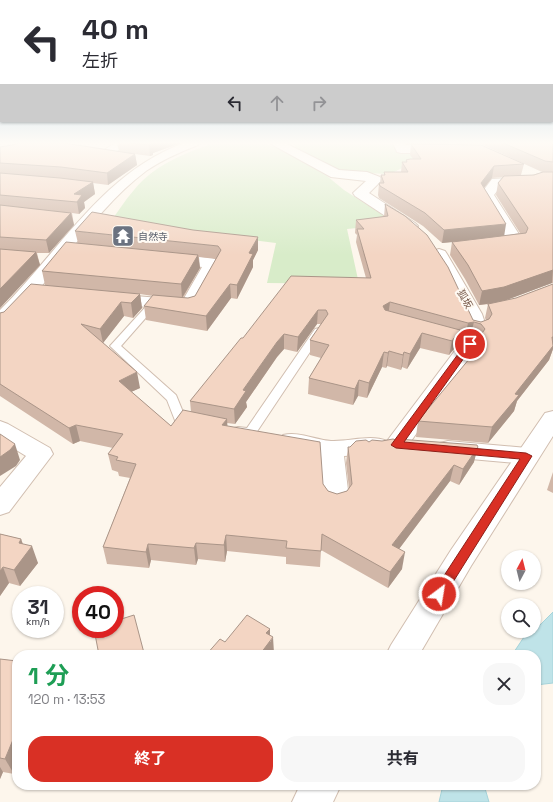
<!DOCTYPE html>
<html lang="ja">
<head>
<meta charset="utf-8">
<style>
  :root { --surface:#fff; --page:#f7f7f7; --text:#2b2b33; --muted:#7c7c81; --accent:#d93025 }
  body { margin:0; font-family:"Space Grotesk","Noto Sans JP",sans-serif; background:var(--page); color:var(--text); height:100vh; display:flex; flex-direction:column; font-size:15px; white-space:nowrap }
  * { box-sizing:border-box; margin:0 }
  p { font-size:13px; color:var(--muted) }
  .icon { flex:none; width:22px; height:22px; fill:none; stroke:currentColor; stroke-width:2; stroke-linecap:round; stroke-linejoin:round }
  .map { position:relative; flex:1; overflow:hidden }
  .panel { position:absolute; left:12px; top:650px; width:529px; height:140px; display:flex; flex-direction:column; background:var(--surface); border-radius:16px; box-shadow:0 1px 3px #0004 }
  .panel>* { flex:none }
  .hud { position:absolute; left:0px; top:0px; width:553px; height:122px; box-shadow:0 1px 3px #0004; background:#fff; color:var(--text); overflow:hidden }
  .needle { width:26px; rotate:7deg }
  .buttons { position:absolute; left:501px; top:550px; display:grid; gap:8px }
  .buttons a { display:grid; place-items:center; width:40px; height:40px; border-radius:50%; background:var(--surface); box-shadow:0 1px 3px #0004; font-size:20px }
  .speed { position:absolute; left:12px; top:586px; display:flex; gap:8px; font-size:20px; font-weight:700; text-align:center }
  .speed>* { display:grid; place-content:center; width:52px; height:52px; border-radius:50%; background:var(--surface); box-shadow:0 1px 3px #0004; line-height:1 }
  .speed small { font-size:10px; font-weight:400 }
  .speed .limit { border:6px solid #d22; background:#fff; color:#111 }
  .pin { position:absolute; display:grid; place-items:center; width:34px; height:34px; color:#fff; margin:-17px; border:2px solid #fff; border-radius:50%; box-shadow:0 1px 4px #0007 }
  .me { position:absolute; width:44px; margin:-22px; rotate:31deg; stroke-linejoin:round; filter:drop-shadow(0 0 3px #0008) }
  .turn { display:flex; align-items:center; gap:14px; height:84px; padding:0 16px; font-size:18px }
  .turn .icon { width:52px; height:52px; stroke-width:2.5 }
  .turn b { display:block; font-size:28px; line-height:34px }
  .lanes { display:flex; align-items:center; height:38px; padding:0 16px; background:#0003; justify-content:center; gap:20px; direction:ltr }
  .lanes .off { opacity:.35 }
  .round { display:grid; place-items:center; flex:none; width:42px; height:42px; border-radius:16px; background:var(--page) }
  .overview { display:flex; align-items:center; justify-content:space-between; height:68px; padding:0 16px }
  h1 { font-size:24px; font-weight:700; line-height:30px; color:#1e9e55 }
  .primary-button { display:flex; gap:8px; margin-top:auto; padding:8px 16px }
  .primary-button a { flex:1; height:46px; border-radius:16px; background:var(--accent); color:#fff; font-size:16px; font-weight:700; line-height:46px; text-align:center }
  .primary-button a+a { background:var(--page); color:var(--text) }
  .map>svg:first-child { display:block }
  .green { fill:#d8ecc9 }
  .water { fill:#bfe3e8; stroke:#a5d3da }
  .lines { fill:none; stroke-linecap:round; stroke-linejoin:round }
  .service-casing { stroke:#d1beb0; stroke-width:2 }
  .minor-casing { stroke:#d1beb0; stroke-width:2 }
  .tertiary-casing { stroke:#d1beb0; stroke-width:2 }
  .service { fill:#fff; fill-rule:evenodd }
  .minor { fill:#fff; fill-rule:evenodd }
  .tertiary { fill:#fff; fill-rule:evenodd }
  .wall { fill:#d1b7a8; fill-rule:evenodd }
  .shaded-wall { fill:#aa9588 }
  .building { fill:#f3d5c3; stroke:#aa9588 }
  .route { fill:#d93025; stroke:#8d1f18 }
  .labels { text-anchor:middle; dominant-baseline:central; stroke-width:4; stroke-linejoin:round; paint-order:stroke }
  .far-worship-label { font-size:10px; fill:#5b616d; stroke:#fffaf3; text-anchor:start }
  .far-street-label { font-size:10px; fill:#7a5c4d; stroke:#fffaf3 }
</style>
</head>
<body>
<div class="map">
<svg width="553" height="802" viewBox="0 0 553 802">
  <rect width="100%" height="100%" fill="#fdf6ec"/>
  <g class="green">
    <path d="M214 143H263L283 150 327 176 344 190 397 224 347 229 359 284 267 283 276 243 110 222C118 212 125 200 134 190 154 165 185 153 214 143Z"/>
    <polygon points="299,143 394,143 397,151 483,154 406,166 390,174 340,172 296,148 294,146"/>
  </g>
  <g class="water">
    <polygon points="553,612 553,683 536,685 536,655 512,655 524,637 534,631"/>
    <polygon points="443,785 484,785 489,802 439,802"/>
  </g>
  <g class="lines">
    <g class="service-casing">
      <g id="service">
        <polygon points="154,300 157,301 159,303 157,305 121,346 176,395 185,417 196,419 198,422 196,425 192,426 176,423 167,400 110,346 151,301"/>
        <polygon points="319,328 324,331 254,436 250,437 234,434 232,431 234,428 238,427 247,428 315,329"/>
      </g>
    </g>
    <g class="minor-casing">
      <g id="minor">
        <polygon points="115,143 129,143 108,157 100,157 98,154"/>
        <path d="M184 143H200L198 145C180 152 162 160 146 171 99 206 61 266 21 310L7 325 0 327V310C58 253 103 172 184 143Z"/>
        <polygon points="271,143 285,143 339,170 367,172 380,177 382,180 369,193 415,223 418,226 415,229 410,231 405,229 355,196 353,193 366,181 331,177 273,145"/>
        <polygon points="393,143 405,143 406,145 440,145 444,146 446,149 444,152 440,153 401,153 397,152"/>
        <path d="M539 174 553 175V183L540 182 531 185 501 186 494 195 524 242 522 245C511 248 499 250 488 247L486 244 488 241 506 238 480 195 492 179 529 177Z"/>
        <polygon points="439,249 445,251 447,254 482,314 487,329 484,333 477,335 470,333 467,329 464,314 431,254 433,251"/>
        <polygon points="170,254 212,258 218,260 220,263 195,310 189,311 106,303 103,299 106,295 112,294 183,300 202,267 164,262 162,259 164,256"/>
        <path d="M470 338 477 340 480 344 404 451 396 453 387 450 378 454 344 456 349 499 345 506 336 509 327 506 323 499 320 455 283 447 279 441 283 435C299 431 315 440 331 441 349 442 370 434 387 441L463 340Z"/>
        <polygon points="0,421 8,424 50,448 53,454 9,512 0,515 0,487 26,456 0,440"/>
        <polygon points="448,441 527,448 536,450 539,456 536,462 527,464 448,457 440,455 436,449 440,443"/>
      </g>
    </g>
    <g class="tertiary-casing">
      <g id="tertiary">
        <polygon points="553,411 553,436 471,566 419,655 386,655 391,645 451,550 545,413"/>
        <polygon points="300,785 341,785 333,802 292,802"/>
      </g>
    </g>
    <use href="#service" class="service"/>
    <use href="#minor" class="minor"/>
    <use href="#tertiary" class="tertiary"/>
  </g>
  <g class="wall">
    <polygon points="117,143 181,143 153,153 153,155 150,156 135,154 137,165 108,185 93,183 95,194 84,202 85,208 79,214 72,213 74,225 49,253 37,253 40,265 0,308 0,147 119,151"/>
    <polygon points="405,143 448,143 448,144 407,144"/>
    <path d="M456 143H553V283H552L503 301 553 349 549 360 517 401 514 411 488 443 416 437 418 421 471 357 473 346 478 339H477L470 337 465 338 459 336 457 345 449 355 420 348 407 369 402 367 401 370 387 366 386 368 382 367 367 398 358 396 353 405 308 394 309 378 321 358 310 355V340L321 324H317L297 352 284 349 277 357 246 402 247 407 235 424 227 423V426L323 484 328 491 337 494 347 491 349 488 346 463 348 447H350L369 442 396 440 474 462 459 485 450 481 399 549 402 569 388 588 321 550 320 567 286 564V557L227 551 225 562 198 559 196 565 151 560 149 568 107 564 103 547 130 478 119 476 118 472 112 470 108 454 113 448 80 441 73 444 0 396V313L4 312 45 285 42 271 78 243 75 231 258 250 253 260V267L237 299 231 298 207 331 146 320 144 306 153 296 140 294 142 308 133 318 124 316 103 343 140 388 131 392 171 426 191 412 190 401 243 338 366 278 356 242 357 235 355 233 356 220 384 217 385 204 473 320 481 322 486 320 485 318 488 304H489L479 305 465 279 450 255 452 242 442 243 423 226 379 198 378 195 379 183H380L381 175H384V172H401L402 162H406V160L413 159 410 155 411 144 524 164 521 175H534L542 172 481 144H456ZM503 177 498 183 496 195 520 233 504 236 484 188 492 178ZM199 257 216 259 195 296 188 298H183L200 268Z"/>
    <polygon points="553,472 553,493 547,490"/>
    <polygon points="0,534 21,539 23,544 38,563 20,586 9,583 0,596"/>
    <polygon points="0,659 17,661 17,765 14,774 3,772 0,779"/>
  </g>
  <g class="shaded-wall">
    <polygon points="151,143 181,143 153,153 153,155 150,156 149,145"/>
    <polygon points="135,154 137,165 108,185 107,173"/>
    <polygon points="494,166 492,178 478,195 481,183"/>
    <polygon points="93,182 95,194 84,202 85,208 79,214 77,202 74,194"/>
    <polygon points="71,213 74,225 49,253 46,240"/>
    <polygon points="506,224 504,237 442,243 444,230"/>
    <polygon points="258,237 258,250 253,260 253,267 237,299 237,285 249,253"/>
    <polygon points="36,252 40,265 0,308 0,289"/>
    <polygon points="198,255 200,268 182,298 181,284"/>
    <polygon points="553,270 552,283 501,302 479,305 482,291"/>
    <polygon points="230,284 231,298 207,331 206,316"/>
    <polygon points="140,294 142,308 133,318 131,303"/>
    <polygon points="121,302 124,316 103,343 100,329"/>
    <polygon points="390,302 388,317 383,306"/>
    <polygon points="318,310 317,324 297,352 298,337"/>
    <polygon points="474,322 470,337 465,338 468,323"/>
    <polygon points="460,330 457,345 449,355 452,341"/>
    <polygon points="422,333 420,348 407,369 410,354"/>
    <polygon points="284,334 284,349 277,357 246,402 247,407 235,424 234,409 243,390 277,342"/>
    <polygon points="552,337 553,337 553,349 549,360 517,401 514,411 488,443 492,427"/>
    <polygon points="389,351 387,366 386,368 388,353"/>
    <polygon points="384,352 382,367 367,398 369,383"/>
    <polygon points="404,352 402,367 401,370 403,355"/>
    <polygon points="137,372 140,388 122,396 119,381"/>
    <polygon points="359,380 358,396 353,405 355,389"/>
    <polygon points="227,419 228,434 222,425"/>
    <polygon points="76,425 80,441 73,444 69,428"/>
    <polygon points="15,444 20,460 16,466 0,476 0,457"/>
    <polygon points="478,447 474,462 459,485 463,469"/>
    <polygon points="454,465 450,481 390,561 392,545"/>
    <polygon points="226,535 227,551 225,562 224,545"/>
    <polygon points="21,539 26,554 32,546 38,563 20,586 14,570 19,543"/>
    <polygon points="196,543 198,559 196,565 194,548"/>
    <polygon points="148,544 151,560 149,568 146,552"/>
    <polygon points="405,552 402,569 388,588 390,572"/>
    <polygon points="3,567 9,583 0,596 0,571"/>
    <polygon points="270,629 270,642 273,637 274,653 272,655 261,655 266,633"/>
    <polygon points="17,730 17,765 14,774 5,759"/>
    <polygon points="0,767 3,772 0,779"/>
  </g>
  <g class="building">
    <polygon points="19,143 64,143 135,154 107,173 61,167 0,163 0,147 12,145"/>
    <polygon points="130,143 151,143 152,144 149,145"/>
    <polygon points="503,143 553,143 553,162 545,161"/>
    <polygon points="411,144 481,145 524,164 494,166 481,183 506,224 444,230 425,213 380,186 379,183 384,183 381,175 385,175 384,172 408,172 402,162 407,162 406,160 410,159 421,159"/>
    <polygon points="543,172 553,172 553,270 504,287 482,291 468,265 452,242 526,233 528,228 498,183 504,176 534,175"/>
    <polygon points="0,173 60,178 93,182 74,194 82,195 77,202 0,195"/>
    <polygon points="385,204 405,216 427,235 448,267 473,320 481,322 489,319 492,314 488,304 516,298 553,284 553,337 552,337 553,346 515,394 519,395 492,427 418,421 479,347 473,346 485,329 481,324 474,322 468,323 390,302 383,306 385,310 460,330 452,341 422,333 410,354 404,352 403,355 389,351 388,353 384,352 369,383 359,380 355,389 309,378 329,345 310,340 328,314 326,310 318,310 298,337 284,334 277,342 243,390 246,391 234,409 190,401 241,338 243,338 291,276 371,278 357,229 364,229 356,220 388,216"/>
    <polygon points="0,205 71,213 46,240 0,237"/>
    <polygon points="92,212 193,230 258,237 249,253 253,254 237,285 230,284 206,316 144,306 153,295 188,298 195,296 221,250 218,246 75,231"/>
    <polygon points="66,242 198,255 181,284 42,271"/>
    <polygon points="0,249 36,252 0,289"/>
    <polygon points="31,284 140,294 131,303 121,302 100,329 81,324 137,372 119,381 171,426 183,410 227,419 222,425 320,442 323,484 328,491 337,494 347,491 352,484 348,447 350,447 356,441 366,440 369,442 372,440 382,441 393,439 396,440 398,439 477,445 478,447 463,469 454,465 392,545 405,552 390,572 322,534 321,551 286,548 287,541 226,535 224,545 196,543 194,548 148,544 146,552 103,547 136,464 116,460 118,457 108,454 123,434 76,425 69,428 0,384 0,313 4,312"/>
    <polygon points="0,434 15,444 10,450 0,457"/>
    <polygon points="0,534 21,539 19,543 32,546 14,570 3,567 0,571"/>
    <polygon points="134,615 144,653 139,655 99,655 94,629 115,629 115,621"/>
    <polygon points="247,615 270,629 266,633 273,637 261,653 264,655 206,655 220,639 225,642"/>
    <polygon points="0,659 17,661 17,730 5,759 0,758"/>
  </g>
  <linearGradient id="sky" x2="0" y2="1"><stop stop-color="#97c7e8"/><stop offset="0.56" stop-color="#fefbf6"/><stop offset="1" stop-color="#fefbf6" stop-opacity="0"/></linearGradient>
  <rect width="553" height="255" fill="url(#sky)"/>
  <polygon class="route" points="470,341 474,344 404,442 526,453 532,456 443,598 439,600 434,598 433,594 434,591 520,459 396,448 391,445 467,342"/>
  <defs>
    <g id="temple-square" transform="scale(1.15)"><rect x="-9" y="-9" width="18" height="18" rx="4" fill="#6b7280" stroke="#fffaf3"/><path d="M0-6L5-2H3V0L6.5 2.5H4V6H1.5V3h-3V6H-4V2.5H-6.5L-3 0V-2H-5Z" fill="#fff"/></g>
  </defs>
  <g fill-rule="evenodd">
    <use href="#temple-square" x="123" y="236"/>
  </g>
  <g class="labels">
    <g class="far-worship-label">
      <text x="138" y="236">自然寺</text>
    </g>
    <g class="far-street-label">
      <text transform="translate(465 299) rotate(61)">狐坂</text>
    </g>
  </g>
</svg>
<div class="buttons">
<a><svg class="needle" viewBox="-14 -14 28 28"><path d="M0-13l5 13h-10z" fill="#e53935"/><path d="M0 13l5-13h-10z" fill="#7c7c81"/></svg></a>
<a><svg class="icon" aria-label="search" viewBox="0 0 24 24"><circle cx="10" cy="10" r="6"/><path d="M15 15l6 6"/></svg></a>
</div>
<div class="speed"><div>31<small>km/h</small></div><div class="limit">40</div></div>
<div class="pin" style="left:470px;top:344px;background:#d93025"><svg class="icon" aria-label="arrive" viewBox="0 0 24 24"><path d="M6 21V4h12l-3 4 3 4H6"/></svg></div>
<svg class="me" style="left:439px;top:594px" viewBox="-20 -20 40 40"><circle r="17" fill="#d93025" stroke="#fff" stroke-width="3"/><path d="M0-11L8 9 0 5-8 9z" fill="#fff"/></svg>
<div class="hud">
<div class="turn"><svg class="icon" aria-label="left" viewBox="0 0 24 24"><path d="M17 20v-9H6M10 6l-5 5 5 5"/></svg><div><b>40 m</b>左折</div></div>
<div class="lanes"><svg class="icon" aria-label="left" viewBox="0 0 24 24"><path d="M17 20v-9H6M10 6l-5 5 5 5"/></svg><svg class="icon off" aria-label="ahead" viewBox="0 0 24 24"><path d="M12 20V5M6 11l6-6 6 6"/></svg><svg class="icon off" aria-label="right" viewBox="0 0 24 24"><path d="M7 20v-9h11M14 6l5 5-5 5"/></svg></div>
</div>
<section class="panel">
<div class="overview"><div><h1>1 分</h1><p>120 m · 13:53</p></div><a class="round"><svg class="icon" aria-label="close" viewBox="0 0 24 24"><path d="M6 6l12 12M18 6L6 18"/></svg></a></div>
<div class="primary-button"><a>終了</a><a>共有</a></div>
</section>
</div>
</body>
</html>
